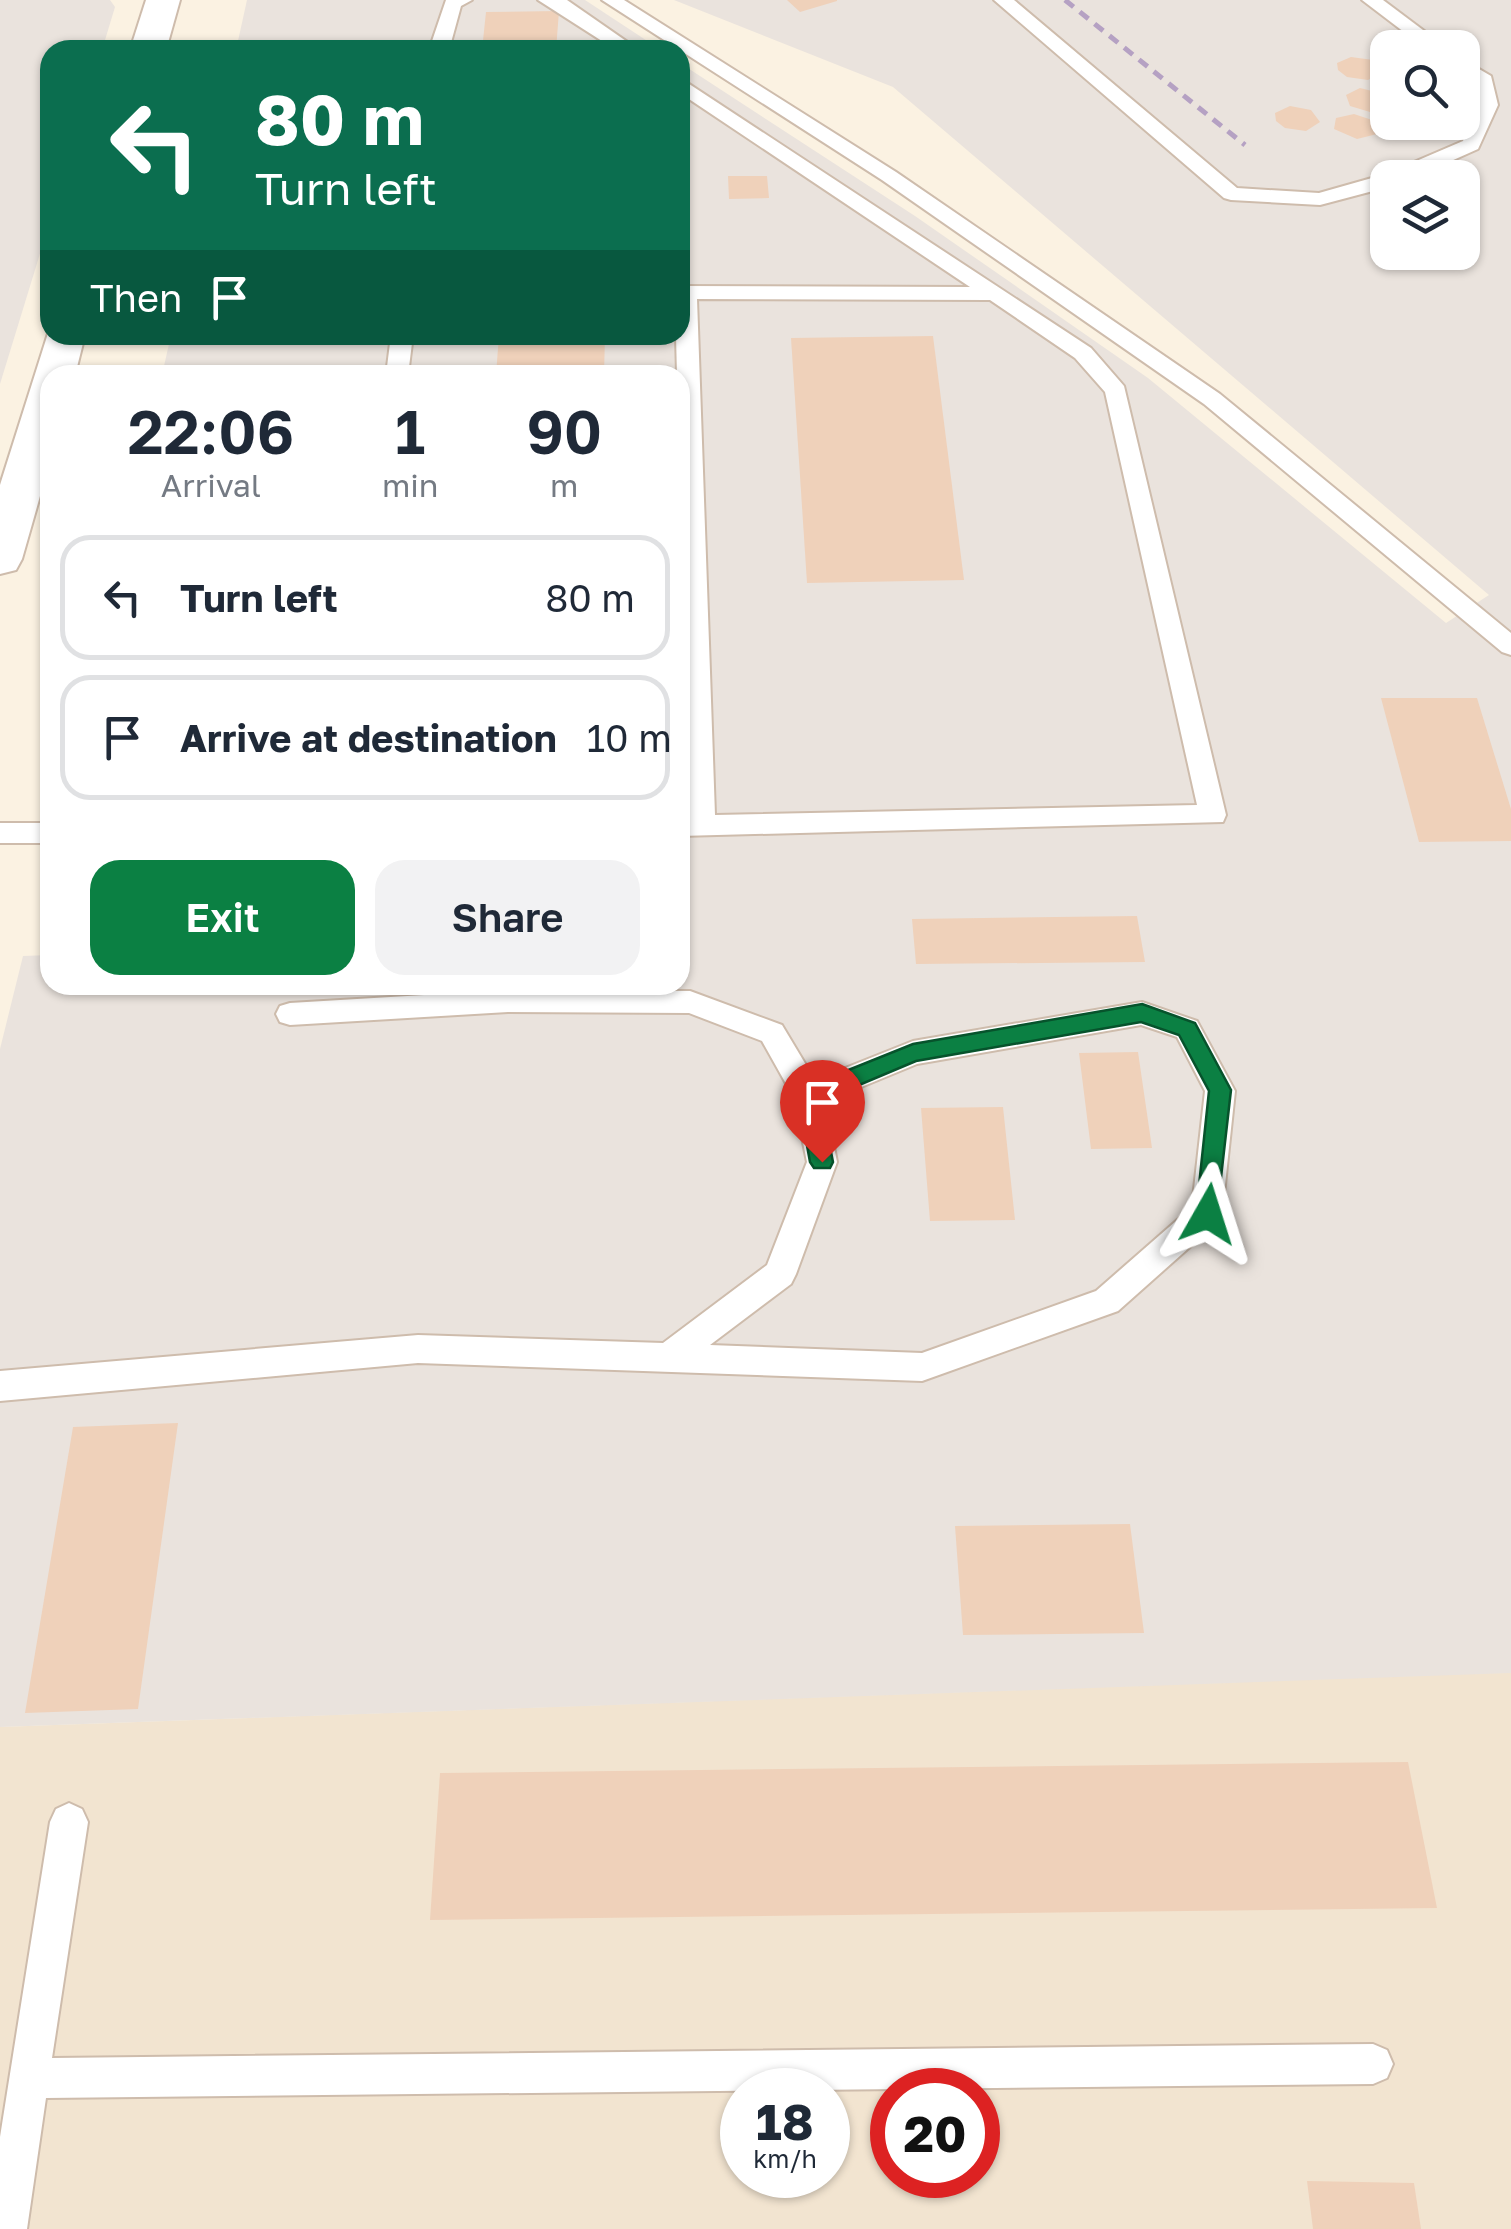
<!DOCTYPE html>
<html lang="en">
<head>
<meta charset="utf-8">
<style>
  :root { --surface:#fff; --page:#f2f2f3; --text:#1f2937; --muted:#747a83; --line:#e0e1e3; --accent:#0b8043 }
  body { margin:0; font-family:"Golos Text",sans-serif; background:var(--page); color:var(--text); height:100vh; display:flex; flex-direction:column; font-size:38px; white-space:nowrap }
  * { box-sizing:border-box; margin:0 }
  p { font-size:32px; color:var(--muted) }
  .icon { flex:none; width:55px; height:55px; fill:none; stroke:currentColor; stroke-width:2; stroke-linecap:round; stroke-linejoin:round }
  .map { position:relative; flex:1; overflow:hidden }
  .sheet { position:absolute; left:40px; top:365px; width:650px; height:630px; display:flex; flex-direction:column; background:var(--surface); border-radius:30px; box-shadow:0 2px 8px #0004 }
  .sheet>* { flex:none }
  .guide { position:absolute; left:40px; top:40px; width:650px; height:305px; border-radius:30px; box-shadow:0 2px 8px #0004; background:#0b6e4f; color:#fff; overflow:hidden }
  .controls { position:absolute; left:1370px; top:30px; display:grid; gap:20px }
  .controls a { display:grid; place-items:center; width:110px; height:110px; border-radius:20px; background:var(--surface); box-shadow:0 2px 8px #0004; font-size:50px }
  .speed { position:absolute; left:720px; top:2068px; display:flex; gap:20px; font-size:50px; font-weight:700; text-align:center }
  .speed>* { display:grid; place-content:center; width:130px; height:130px; border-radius:50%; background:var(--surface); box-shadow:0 2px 8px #0004; line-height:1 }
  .speed small { font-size:25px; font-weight:400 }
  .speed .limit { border:15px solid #d22; background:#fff; color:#111 }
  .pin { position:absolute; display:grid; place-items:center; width:85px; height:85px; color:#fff; margin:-102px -42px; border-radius:50% 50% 50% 0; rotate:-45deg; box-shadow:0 0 10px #0007 }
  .pin .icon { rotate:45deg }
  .me { position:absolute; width:110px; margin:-55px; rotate:6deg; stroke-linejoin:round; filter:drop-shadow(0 0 8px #0008) }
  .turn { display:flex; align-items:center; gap:35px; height:210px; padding:0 50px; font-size:45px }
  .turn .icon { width:130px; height:130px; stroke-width:2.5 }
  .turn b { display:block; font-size:70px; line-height:85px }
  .then { display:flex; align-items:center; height:95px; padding:0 50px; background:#0003; gap:20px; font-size:38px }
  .eta { display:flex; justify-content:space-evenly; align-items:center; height:170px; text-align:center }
  .eta b { font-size:60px; font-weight:600; line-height:70px }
  .action { display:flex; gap:20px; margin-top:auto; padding:20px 50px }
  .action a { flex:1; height:115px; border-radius:30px; background:var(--accent); color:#fff; font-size:40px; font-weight:600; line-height:115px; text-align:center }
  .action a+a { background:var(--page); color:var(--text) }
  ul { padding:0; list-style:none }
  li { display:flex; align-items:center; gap:30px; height:125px; margin:0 20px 15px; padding:0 30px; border:5px solid var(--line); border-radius:30px }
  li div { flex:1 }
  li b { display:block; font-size:38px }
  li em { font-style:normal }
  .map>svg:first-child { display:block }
  .residential { fill:#f2e4d0; fill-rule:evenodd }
  .industrial { fill:#eae3dd; fill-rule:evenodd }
  .building { fill:#efd1ba }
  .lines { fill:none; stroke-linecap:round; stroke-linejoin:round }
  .service-casing { stroke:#cebcac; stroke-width:4 }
  .minor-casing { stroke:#cebcac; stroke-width:4 }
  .service { fill:#fff; fill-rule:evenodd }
  .minor { fill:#fff; fill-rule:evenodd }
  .rail { stroke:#b5a1c3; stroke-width:5; stroke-dasharray:11 8; stroke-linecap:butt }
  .route { fill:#0b8043; stroke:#07532c; stroke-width:2.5 }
</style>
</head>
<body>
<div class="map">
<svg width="1511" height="2229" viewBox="0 0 1511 2229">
  <rect width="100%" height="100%" fill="#fbf2e2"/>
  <path class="residential" d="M1511 1672V2229H0V1727ZM742 2090H828V2175H742ZM892 2090H978V2175H892Z"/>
  <g class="industrial">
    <polygon points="0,0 110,0 115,7 102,50 50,50 50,221 0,384"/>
    <polygon points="247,0 585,0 661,50 236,50"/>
    <path d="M674 0H1511V1673L0 1727V1049L23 956 50 955V985H680V375H162L171 335H680V63L915 216 1148 378 1446 623 1489 595 893 87ZM1388 48H1462V122H1388ZM1388 178H1462V252H1388Z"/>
  </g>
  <g class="building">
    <polygon points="787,0 837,0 837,1 800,12"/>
    <polygon points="559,11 556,50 482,50 486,12"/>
    <polygon points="1351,57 1373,60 1382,72 1368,80 1347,77 1338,70 1337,63"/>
    <polygon points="1360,88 1388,95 1388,108 1370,112 1350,106 1346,95"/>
    <polygon points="1290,106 1311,110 1320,122 1306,131 1285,128 1276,121 1275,113"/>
    <polygon points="1354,114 1375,121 1377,134 1357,139 1334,129 1336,118"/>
    <polygon points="728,176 767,176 769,198 729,199"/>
    <polygon points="499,335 605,335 604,375 496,375"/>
    <polygon points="933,336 964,580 807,583 791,338"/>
    <polygon points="1381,698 1477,698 1511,809 1511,841 1419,842"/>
    <polygon points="1137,916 1145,962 916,964 912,919"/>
    <polygon points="1138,1052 1152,1148 1091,1149 1079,1053"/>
    <polygon points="1003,1107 1015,1220 930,1221 921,1108"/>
    <polygon points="178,1423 138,1709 25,1713 73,1427"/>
    <polygon points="1130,1524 1144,1633 963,1635 955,1526"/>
    <polygon points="1408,1762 1437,1908 430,1920 440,1773"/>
    <polygon points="1307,2181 1414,2183 1421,2229 1313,2229"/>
  </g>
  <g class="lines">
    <g class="service-casing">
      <g id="service">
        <polygon points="446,0 472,0 461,6 449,50 429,50"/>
        <polygon points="538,0 567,0 639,50 616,50"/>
        <polygon points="602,0 624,0 896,172 1220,394 1511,633 1511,655 1502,652 1204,404 882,180"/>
        <polygon points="994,0 1014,0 1237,188 1319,193 1386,174 1463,141 1478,105 1475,82 1462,74 1462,59 1491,76 1498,105 1478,149 1413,178 1388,178 1388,187 1320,205 1231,200 1224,198"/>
        <polygon points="1362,0 1383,0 1447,48 1425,48"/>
        <path d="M680 78 1091 348 1124 386 1226 815 1223 822 680 836V816H688L676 335H680V286L970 287 680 93ZM697 299 990 300 1075 358 1105 392 1197 805 715 815Z"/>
        <polygon points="391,335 413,335 408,375 386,375"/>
        <rect x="0" y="823" width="50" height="20"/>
        <path d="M508 990 690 991 782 1025 815 1080 913 1041 1142 1002 1197 1021 1235 1091 1222 1213 1218 1222 1118 1311 922 1381 418 1363 0 1401V1371L418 1335 663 1343 767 1265 807 1162 794 1098 762 1041 689 1013 508 1012 290 1025 280 1022 276 1014 280 1006 290 1003ZM1141 1025 1177 1037 1205 1091 1192 1207 1096 1291 922 1353 710 1345 791 1284 796 1274 837 1162 825 1102 917 1064Z"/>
        <polygon points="69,1803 82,1809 88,1822 52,2058 1373,2044 1387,2050 1393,2064 1387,2078 1373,2084 46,2098 27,2229 0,2229 0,2137 50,1822 56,1809"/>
      </g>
    </g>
    <g class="minor-casing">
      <g id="minor">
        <polygon points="146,0 180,0 166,50 130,50"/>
        <polygon points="50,327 50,335 85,335 75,375 50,375 50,461 22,559 16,570 0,574 0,485"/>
      </g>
    </g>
    <use href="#service" class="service"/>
    <use href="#minor" class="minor"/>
    <polyline class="rail" points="1065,0 1245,145"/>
  </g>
  <polygon class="route" points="1142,1004 1195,1023 1231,1090 1216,1221 1199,1221 1196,1214 1209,1091 1179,1035 1141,1022 916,1061 821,1101 833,1162 830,1168 814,1168 810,1162 798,1096 801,1089 913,1044"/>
</svg>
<div class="controls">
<a><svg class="icon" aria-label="search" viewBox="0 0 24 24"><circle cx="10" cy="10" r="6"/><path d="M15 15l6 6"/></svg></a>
<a><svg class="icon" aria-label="layers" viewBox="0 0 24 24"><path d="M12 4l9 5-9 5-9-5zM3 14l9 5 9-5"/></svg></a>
</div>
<div class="speed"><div>18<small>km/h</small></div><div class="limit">20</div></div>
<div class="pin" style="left:822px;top:1162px;background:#d93025"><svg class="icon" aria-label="arrive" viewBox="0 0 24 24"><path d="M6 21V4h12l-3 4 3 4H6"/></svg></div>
<svg class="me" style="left:1208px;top:1214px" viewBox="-20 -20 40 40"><path d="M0-17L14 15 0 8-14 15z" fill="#0b8043" stroke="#fff" stroke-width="4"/></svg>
<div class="guide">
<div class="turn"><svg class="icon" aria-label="left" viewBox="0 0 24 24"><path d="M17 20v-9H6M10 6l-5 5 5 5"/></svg><div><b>80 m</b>Turn left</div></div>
<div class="then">Then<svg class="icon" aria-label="arrive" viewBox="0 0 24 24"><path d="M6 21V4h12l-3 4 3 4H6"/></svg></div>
</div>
<section class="sheet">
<div class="eta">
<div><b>22:06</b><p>Arrival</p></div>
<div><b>1</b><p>min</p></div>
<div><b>90</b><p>m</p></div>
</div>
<ul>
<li><svg class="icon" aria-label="left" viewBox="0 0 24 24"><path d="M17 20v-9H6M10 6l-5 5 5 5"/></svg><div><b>Turn left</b></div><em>80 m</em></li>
<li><svg class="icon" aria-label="arrive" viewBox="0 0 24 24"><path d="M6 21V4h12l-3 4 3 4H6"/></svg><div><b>Arrive at destination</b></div><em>10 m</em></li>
</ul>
<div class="action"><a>Exit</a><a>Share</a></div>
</section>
</div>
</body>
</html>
